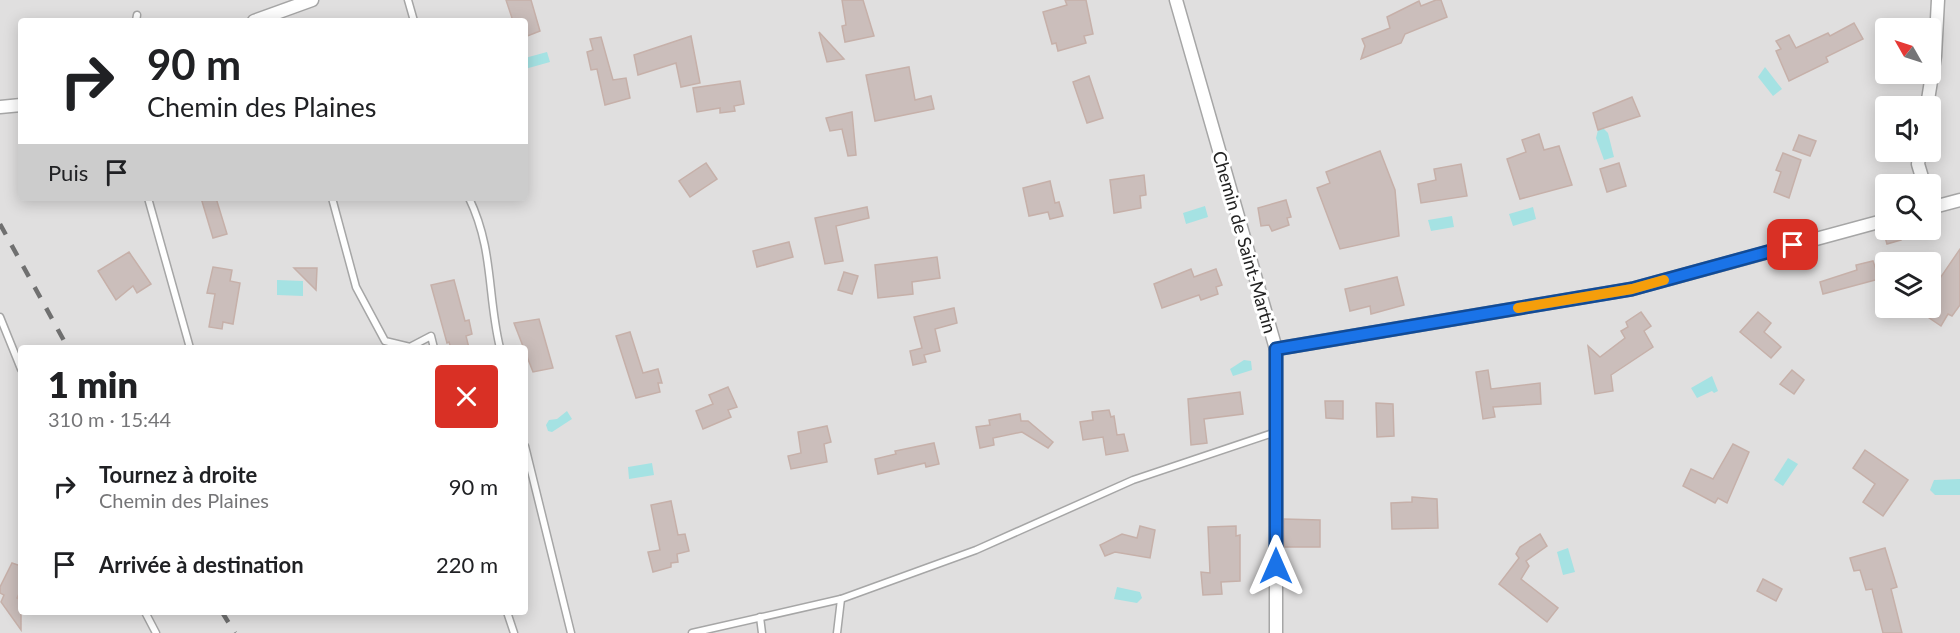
<!DOCTYPE html>
<html lang="fr">
<head>
<meta charset="utf-8">
<style>
  :root { --surface:#fff; --page:#f6f6f6; --text:#202124; --muted:#757577 }
  body { margin:0; font-family:Lato,sans-serif; background:var(--page); color:var(--text); height:100vh; display:flex; flex-direction:column; font-size:22px; white-space:nowrap }
  * { box-sizing:border-box; margin:0 }
  p { font-size:20px; color:var(--muted) }
  .icon { flex:none; width:33px; height:33px; fill:none; stroke:currentColor; stroke-width:2; stroke-linecap:round; stroke-linejoin:round }
  .map { position:relative; flex:1; overflow:hidden }
  .details { position:absolute; left:18px; top:345px; width:510px; height:270px; display:flex; flex-direction:column; background:var(--surface); border-radius:6px; box-shadow:0 3px 15px #0003 }
  .details>* { flex:none }
  .top-card { position:absolute; left:18px; top:18px; width:510px; height:183px; border-radius:6px; box-shadow:0 3px 15px #0003; background:#fff; color:var(--text); overflow:hidden }
  .needle { width:39px; rotate:309deg }
  .tools { position:absolute; left:1875px; top:18px; display:grid; gap:12px }
  .tools a { display:grid; place-items:center; width:66px; height:66px; border-radius:6px; background:var(--surface); box-shadow:0 3px 15px #0003; font-size:30px }
  .pin { position:absolute; display:grid; place-items:center; width:51px; height:51px; color:#fff; margin:-26px; border-radius:12px; box-shadow:0 3px 9px #0006 }
  .me { position:absolute; width:66px; margin:-33px; rotate:0deg; stroke-linejoin:round; filter:drop-shadow(0 0 4px #0008) }
  .turn { display:flex; align-items:center; gap:21px; height:126px; padding:0 30px; font-size:27px }
  .turn .icon { width:78px; height:78px; stroke-width:2.5 }
  .turn b { display:block; font-size:42px; line-height:51px }
  .then { display:flex; align-items:center; height:57px; padding:0 30px; background:#0003; gap:12px; font-size:22px }
  .round { display:grid; place-items:center; flex:none; width:63px; height:63px; border-radius:6px; background:var(--page) }
  .headline { display:flex; align-items:center; justify-content:space-between; height:102px; padding:0 30px }
  h1 { font-size:36px; font-weight:800; line-height:45px }
  ul { padding:0; list-style:none }
  li { display:flex; align-items:center; gap:18px; height:78px; padding:0 30px }
  li div { flex:1 }
  li b { display:block; font-size:22px }
  li em { font-style:normal }
  .map>svg:first-child { display:block }
  .residential { fill:#e0dfdf; fill-rule:evenodd }
  .water { fill:#a5e2e3 }
  .building { fill:#cbbebb; stroke:#c6b0a9; stroke-width:1.5 }
  .lines { fill:none; stroke-linecap:round; stroke-linejoin:round }
  .lane-casing { stroke:#a6a6a6; stroke-width:9 }
  .street-casing { stroke:#a6a6a6; stroke-width:15 }
  .lane { stroke:#fff; stroke-width:6 }
  .street { stroke:#fff; stroke-width:12 }
  .rail { stroke:#707070; stroke-width:4.5; stroke-dasharray:12 12; stroke-linecap:butt }
  .route-casing { stroke:#114b97; stroke-width:15 }
  .route { stroke:#1a73e8; stroke-width:10 }
  .slow { stroke:#f59e0b; stroke-width:10 }
  .labels { text-anchor:middle; dominant-baseline:central; stroke-width:6; stroke-linejoin:round; paint-order:stroke }
  .street-label { font-size:18px; fill:#222; stroke:#fff }
</style>
</head>
<body>
<div class="map">
<svg width="1960" height="633" viewBox="0 0 1960 633">
  <rect width="100%" height="100%" fill="#f3ede8"/>
  <path class="residential" d="M0 0H1960V633H0ZM21 21H525V198H21ZM1886 28H1930V74H1886ZM1886 106H1930V152H1886ZM1886 184H1930V230H1886ZM1886 262H1930V308H1886ZM21 348H525V612H21Z"/>
  <g class="water">
    <polygon points="547,52 550,62 525,69 525,58"/>
    <polygon points="1765,67 1782,89 1773,96 1758,77"/>
    <polygon points="1603,128 1608,133 1614,157 1604,160 1596,138 1598,130"/>
    <polygon points="1205,206 1208,217 1186,224 1183,213"/>
    <polygon points="1533,207 1536,219 1513,226 1509,214"/>
    <polygon points="1452,216 1454,227 1431,231 1428,220"/>
    <polygon points="277,280 303,281 303,296 277,295"/>
    <polygon points="1244,360 1251,361 1252,370 1233,376 1230,369"/>
    <polygon points="1712,376 1718,391 1714,393 1712,391 1697,398 1691,388"/>
    <polygon points="567,411 572,419 552,432 548,431 546,425 549,420 557,419"/>
    <polygon points="1788,458 1798,464 1783,486 1774,480"/>
    <polygon points="652,463 654,475 629,479 628,467"/>
    <polygon points="1960,479 1960,495 1935,495 1930,490 1934,480"/>
    <polygon points="1568,548 1575,572 1563,575 1557,552"/>
    <polygon points="1117,587 1140,592 1142,598 1137,603 1114,599"/>
  </g>
  <g class="building">
    <polygon points="506,0 531,0 540,31 525,37 525,21 513,21"/>
    <polygon points="842,0 863,0 874,36 845,42 842,26 846,25"/>
    <polygon points="1065,0 1086,0 1093,34 1084,36 1086,43 1058,51 1056,43 1052,44 1043,12 1067,5"/>
    <polygon points="1436,0 1441,0 1447,17 1405,34 1401,43 1361,59 1365,46 1362,39 1390,28 1387,17 1419,1 1421,6"/>
    <polygon points="1854,23 1863,39 1826,57 1828,62 1789,81 1776,51 1781,49 1776,41 1789,35 1796,48 1828,33 1830,36"/>
    <polygon points="819,32 844,59 827,62"/>
    <polygon points="691,36 700,83 681,87 676,63 638,75 634,55"/>
    <polygon points="601,37 613,80 626,78 630,98 605,105 597,69 591,70 587,52 593,50 590,39"/>
    <polygon points="909,67 915,100 931,96 934,109 875,121 866,75"/>
    <polygon points="1089,76 1103,118 1087,123 1073,82"/>
    <polygon points="740,81 744,104 734,106 735,111 720,113 720,108 697,112 693,88"/>
    <polygon points="1632,97 1640,116 1598,130 1593,113"/>
    <polygon points="852,112 856,155 848,156 842,129 830,131 826,118"/>
    <polygon points="1539,134 1544,150 1559,146 1572,185 1520,199 1507,159 1526,152 1522,140"/>
    <polygon points="1799,135 1816,141 1810,156 1793,150"/>
    <polygon points="1380,151 1395,190 1399,236 1340,249 1317,188 1330,183 1326,172"/>
    <polygon points="1783,153 1801,160 1789,198 1774,192 1781,172 1776,170"/>
    <polygon points="706,163 717,179 690,197 679,181"/>
    <polygon points="1619,163 1626,186 1607,192 1600,169"/>
    <polygon points="1461,164 1467,196 1421,203 1418,184 1436,180 1434,169"/>
    <polygon points="1144,175 1146,195 1140,196 1141,208 1114,213 1110,180"/>
    <polygon points="1050,181 1055,203 1059,202 1063,216 1050,219 1048,212 1029,216 1023,188"/>
    <polygon points="201,198 216,198 227,234 213,238"/>
    <polygon points="1286,200 1291,217 1287,218 1289,225 1272,231 1269,225 1261,226 1258,208"/>
    <polygon points="867,207 869,218 836,226 843,261 825,264 815,218"/>
    <polygon points="1883,230 1898,230 1901,240 1887,244"/>
    <polygon points="789,242 793,257 757,267 753,251"/>
    <polygon points="1960,249 1960,305 1952,316 1948,314 1941,326 1925,315 1939,295 1935,293 1940,287 1936,284"/>
    <polygon points="129,252 151,284 137,293 133,286 116,300 98,271"/>
    <polygon points="937,257 940,278 912,282 913,294 878,298 875,265"/>
    <polygon points="1873,261 1879,279 1823,294 1820,282 1857,270 1856,265"/>
    <polygon points="213,267 232,270 230,281 240,283 233,324 223,322 222,329 209,327 215,294 207,293"/>
    <polygon points="294,268 317,268 316,290"/>
    <polygon points="1191,269 1194,277 1216,269 1222,285 1216,287 1218,294 1201,300 1199,295 1162,308 1154,284"/>
    <polygon points="844,272 858,276 852,294 838,290"/>
    <polygon points="1397,277 1404,305 1371,314 1370,306 1350,311 1345,289"/>
    <polygon points="454,280 465,321 469,320 472,334 466,336 469,348 451,348 449,342 447,343 431,285"/>
    <polygon points="954,308 957,323 935,329 940,351 924,355 926,362 913,365 910,351 922,348 914,317"/>
    <polygon points="1641,312 1651,326 1644,331 1653,347 1611,375 1613,391 1595,394 1588,346 1600,357 1625,338 1621,331 1628,327 1626,322"/>
    <polygon points="1758,312 1771,323 1764,332 1781,347 1771,358 1740,332"/>
    <polygon points="539,319 553,368 533,372 514,323"/>
    <polygon points="630,332 643,373 658,369 662,383 658,383 660,392 636,398 616,336"/>
    <polygon points="1488,370 1491,389 1540,383 1541,404 1493,407 1495,417 1483,419 1476,372"/>
    <polygon points="1792,370 1804,380 1794,394 1780,384"/>
    <polygon points="728,387 737,407 728,410 731,417 703,429 696,411 713,404 709,395"/>
    <polygon points="1240,392 1243,414 1204,419 1207,443 1191,445 1188,399"/>
    <polygon points="1325,401 1343,401 1343,419 1326,418"/>
    <polygon points="1376,403 1393,404 1394,436 1377,437"/>
    <polygon points="1109,410 1111,417 1114,416 1117,435 1124,434 1128,451 1106,455 1103,437 1083,440 1080,422 1093,420 1092,412"/>
    <polygon points="1020,414 1021,421 1028,421 1053,442 1048,448 1022,432 993,438 994,445 980,448 976,427 990,425 989,420"/>
    <polygon points="827,426 831,442 824,444 827,462 791,469 788,456 801,453 798,432"/>
    <polygon points="934,443 939,464 926,467 925,463 878,474 875,459 896,454 895,451"/>
    <polygon points="1733,444 1749,452 1727,503 1718,498 1715,503 1683,486 1691,469 1713,479"/>
    <polygon points="1865,450 1908,480 1883,516 1863,502 1875,484 1853,468"/>
    <polygon points="1412,497 1437,499 1438,528 1392,529 1391,503 1412,502"/>
    <polygon points="671,501 678,535 685,534 689,551 677,554 678,562 671,563 671,567 653,572 648,552 660,550 651,505"/>
    <polygon points="1284,519 1320,520 1320,547 1284,547"/>
    <polygon points="1140,526 1155,530 1150,558 1115,552 1105,556 1100,545 1122,534 1137,538"/>
    <polygon points="1236,526 1236,536 1240,535 1240,581 1221,582 1222,594 1203,595 1201,572 1210,573 1208,527"/>
    <polygon points="1540,534 1547,546 1526,561 1529,566 1521,579 1558,608 1547,622 1499,584 1519,558 1516,554 1520,547"/>
    <polygon points="1885,548 1897,587 1891,589 1902,633 1883,633 1872,589 1866,590 1860,570 1854,571 1850,558"/>
    <polygon points="12,563 21,566 21,590 17,598 21,600 21,630 1,602 4,595 0,593 0,587"/>
    <polygon points="1763,579 1782,589 1776,601 1757,591"/>
  </g>
  <g class="lines">
    <g class="lane-casing">
      <g id="lane">
        <polyline points="408,0 414,21"/>
        <polyline points="136,21 137,15"/>
        <polyline points="148,198 190,348"/>
        <polyline points="332,198 356,287 385,341 410,347 431,336 434,348"/>
        <path d="M469 198C494 250 487 294 500 348"/>
        <polyline points="0,317 21,369"/>
        <polyline points="525,446 571,633"/>
        <polyline points="145,612 156,633"/>
        <polyline points="507,612 514,633"/>
        <polyline points="760,617 762,633"/>
        <polyline points="692,633 841,599 976,550 1133,480 1276,432"/>
        <polyline points="837,633 841,599"/>
      </g>
    </g>
    <g class="street-casing">
      <g id="street">
        <polyline points="1176,0 1276,349 1276,633"/>
        <polyline points="254,21 312,0"/>
        <polyline points="1927,106 1935,56 1938,0"/>
        <polyline points="0,107 21,105"/>
        <polyline points="1920,152 1918,164 1924,184"/>
        <polyline points="1930,208 1960,200"/>
        <polyline points="1276,349 1632,289 1886,220"/>
      </g>
    </g>
    <use href="#lane" class="lane"/>
    <use href="#street" class="street"/>
    <g class="rail">
      <polyline points="0,224 68,348"/>
      <polyline points="222,612 235,633"/>
    </g>
  </g>
  <g class="lines">
    <g class="route-casing">
      <polyline id="route" points="1276,566 1276,349 1632,289 1793,245"/>
    </g>
    <use href="#route" class="route"/>
    <polyline class="slow" points="1518,308 1632,289 1664,280"/>
  </g>
  <g class="labels">
    <g class="street-label">
      <text transform="translate(1245 242) rotate(74)">Chemin de Saint-Martin</text>
    </g>
  </g>
</svg>
<div class="tools">
<a><svg class="needle" viewBox="-14 -14 28 28"><path d="M0-13l5 13h-10z" fill="#e53935"/><path d="M0 13l5-13h-10z" fill="#757577"/></svg></a>
<a><svg class="icon" aria-label="sound" viewBox="0 0 24 24"><path d="M4 9h4l5-4v14l-5-4H4zM17 9q2 3 0 6"/></svg></a>
<a><svg class="icon" aria-label="search" viewBox="0 0 24 24"><circle cx="10" cy="10" r="6"/><path d="M15 15l6 6"/></svg></a>
<a><svg class="icon" aria-label="layers" viewBox="0 0 24 24"><path d="M12 4l9 5-9 5-9-5zM3 14l9 5 9-5"/></svg></a>
</div>
<div class="pin" style="left:1793px;top:245px;background:#d93025"><svg class="icon" aria-label="arrive" viewBox="0 0 24 24"><path d="M6 21V4h12l-3 4 3 4H6"/></svg></div>
<svg class="me" style="left:1276px;top:566px" viewBox="-20 -20 40 40"><path d="M0-17L14 15 0 8-14 15z" fill="#1a73e8" stroke="#fff" stroke-width="4"/></svg>
<div class="top-card">
<div class="turn"><svg class="icon" aria-label="right" viewBox="0 0 24 24"><path d="M7 20v-9h11M14 6l5 5-5 5"/></svg><div><b>90 m</b>Chemin des Plaines</div></div>
<div class="then">Puis<svg class="icon" aria-label="arrive" viewBox="0 0 24 24"><path d="M6 21V4h12l-3 4 3 4H6"/></svg></div>
</div>
<section class="details">
<div class="headline"><div><h1>1 min</h1><p>310 m · 15:44</p></div><a class="round" style="background:#d93025;color:#fff"><svg class="icon" aria-label="close" viewBox="0 0 24 24"><path d="M6 6l12 12M18 6L6 18"/></svg></a></div>
<ul>
<li><svg class="icon" aria-label="right" viewBox="0 0 24 24"><path d="M7 20v-9h11M14 6l5 5-5 5"/></svg><div><b>Tournez à droite</b><p>Chemin des Plaines</p></div><em>90 m</em></li>
<li><svg class="icon" aria-label="arrive" viewBox="0 0 24 24"><path d="M6 21V4h12l-3 4 3 4H6"/></svg><div><b>Arrivée à destination</b></div><em>220 m</em></li>
</ul>
</section>
</div>
</body>
</html>
